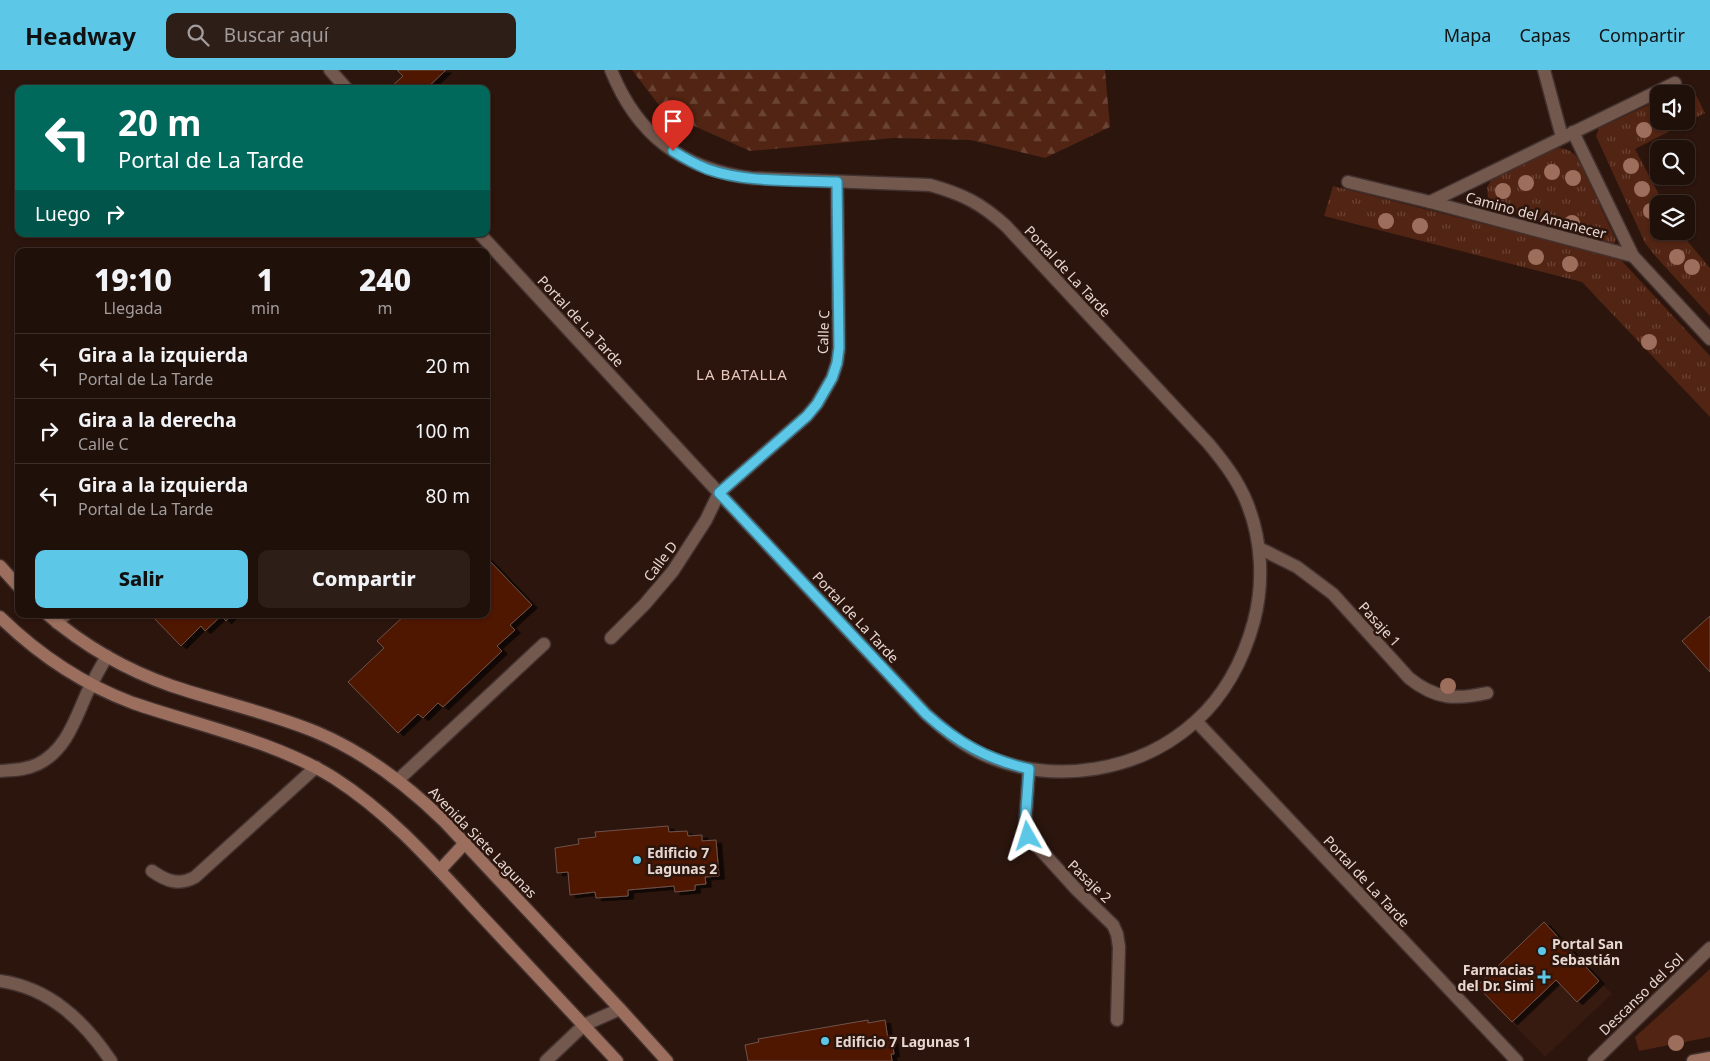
<!DOCTYPE html>
<html lang="es">
<head>
<meta charset="utf-8">
<style>
  :root { --surface:#20100a; --page:#2d1e18; --text:#f1f3f6; --muted:#a29d9c; --line:#3d302b; --accent:#5cc7e7 }
  body { margin:0; font-family:"Noto Sans",sans-serif; background:var(--page); color:var(--text); height:100vh; display:flex; flex-direction:column; font-size:19px; white-space:nowrap }
  * { box-sizing:border-box; margin:0 }
  p { font-size:16px; color:var(--muted) }
  .icon { flex:none; width:28px; height:28px; fill:none; stroke:currentColor; stroke-width:2; stroke-linecap:round; stroke-linejoin:round }
  .map { position:relative; flex:1; overflow:hidden }
  .sheet { position:absolute; left:15px; top:178px; width:475px; height:370px; display:flex; flex-direction:column; background:var(--surface); border-radius:10px; box-shadow:0 1px 4px #0004,0 0 0 1px var(--line) }
  .sheet>* { flex:none }
  .hud { position:absolute; left:15px; top:15px; width:475px; height:152px; border-radius:10px; box-shadow:0 1px 4px #0004,0 0 0 1px var(--line); background:#00695c; color:#fff; overflow:hidden }
  .buttons { position:absolute; left:1650px; top:15px; display:grid; gap:10px }
  .buttons a { display:grid; place-items:center; width:45px; height:45px; border-radius:10px; background:var(--surface); box-shadow:0 1px 4px #0004,0 0 0 1px var(--line); font-size:25px }
  .pin { position:absolute; display:grid; place-items:center; width:42px; height:42px; color:#fff; margin:-51px -21px; border-radius:50% 50% 50% 0; rotate:-45deg; box-shadow:0 0 5px #0007 }
  .pin .icon { rotate:45deg }
  .me { position:absolute; width:55px; margin:-28px; rotate:354deg; stroke-linejoin:round; filter:drop-shadow(0 0 4px #0008) }
  .turn { display:flex; align-items:center; gap:18px; height:105px; padding:0 20px; font-size:22px }
  .turn .icon { width:65px; height:65px; stroke-width:2.5 }
  .turn b { display:block; font-size:35px; line-height:42px }
  .then { display:flex; align-items:center; height:48px; padding:0 20px; background:#0003; gap:10px; font-size:19px }
  .eta { display:flex; justify-content:space-evenly; align-items:center; height:85px; text-align:center }
  .eta b { font-size:30px; font-weight:800; line-height:35px }
  .action { display:flex; gap:10px; margin-top:auto; padding:10px 20px }
  .action a { flex:1; height:58px; border-radius:10px; background:var(--accent); color:#111; font-size:20px; font-weight:800; line-height:58px; text-align:center }
  .action a+a { background:var(--page); color:var(--text) }
  ul { padding:0; list-style:none }
  li { display:flex; align-items:center; gap:15px; height:65px; padding:0 20px; border-top:1px solid var(--line) }
  li div { flex:1 }
  li b { display:block; font-size:19px }
  li em { font-style:normal }
  header { display:flex; align-items:center; gap:30px; box-sizing:border-box; height:70px; padding:0 25px; background:var(--accent); color:#111 }
  header strong { font-size:24px }
  nav { display:flex; gap:28px; margin-inline-start:auto; font-size:18px }
  .search { width:350px; height:45px; background:var(--page); display:flex; align-items:center; gap:12px; box-sizing:border-box; padding:0 18px; border-radius:10px; color:var(--muted); font-size:19px }
  .map>svg:first-child { display:block }
  .built { fill:#371a10 }
  .grass { fill:url(#grass-tufts) }
  .forest { fill:url(#forest-firs) }
  .park { fill:#512413 }
  .building { fill:#501500; stroke:#6e534a; filter:url(#shadow) }
  .lines { fill:none; stroke-linecap:round; stroke-linejoin:round }
  .lane-casing { stroke:#42312e; stroke-width:15 }
  .street-casing { stroke:#42312e; stroke-width:15 }
  .secondary-casing { stroke:#42312e; stroke-width:15 }
  .lane { stroke:#73584e; stroke-width:12 }
  .street { stroke:#73584e; stroke-width:12 }
  .secondary { stroke:#9b6e5d; stroke-width:12 }
  .tree { fill:#9e6e5d }
  .route-casing { stroke:#3c8196; stroke-width:12 }
  .route { stroke:#5cc7e7; stroke-width:9 }
  .poi-dot { fill:#5cc7e7; stroke:#2b150d; stroke-width:2 }
  .labels { text-anchor:middle; dominant-baseline:central; stroke-width:5; stroke-linejoin:round; paint-order:stroke }
  .street-label { font-size:14px; fill:#e7d7d1; stroke:#2b150d }
  .poi-label { font-size:14px; font-weight:bold; fill:#e7d7d1; stroke:#2b150d; text-anchor:start }
  .neighbourhood-label { font-size:15px; letter-spacing:1px; fill:#e7c7bc; stroke:#2b150d }
</style>
</head>
<body>
<header>
<strong>Headway</strong>
<div class="search"><svg class="icon" aria-label="search" viewBox="0 0 24 24"><circle cx="10" cy="10" r="6"/><path d="M15 15l6 6"/></svg>Buscar aquí</div>
<nav><a>Mapa</a><a>Capas</a><a>Compartir</a></nav>
</header>
<div class="map">
<svg width="1710" height="991" viewBox="0 0 1710 991">
  <defs>
    <pattern id="grass-tufts" width="24" height="20" patternUnits="userSpaceOnUse" patternTransform="scale(1.25)"><rect width="24" height="20" fill="#512413"/><path d="M3 7l-1-3M5 7V3M7 7l1-3M15 17l-1-3M17 17v-4M19 17l1-3" fill="none" stroke="#6a4334"/></pattern>
    <pattern id="forest-firs" width="22" height="20" patternUnits="userSpaceOnUse" patternTransform="scale(1.25)"><rect width="22" height="20" fill="#512413"/><path d="M5 1l3.5 6h-7zM16 11l3.5 6h-7z" fill="#6a4334"/></pattern>
    <filter id="shadow"><feDropShadow dx="5.5" dy="3" stdDeviation="0" flood-color="#0009"/></filter>
  </defs>
  <rect width="100%" height="100%" fill="#2b150d"/>
  <polygon class="built" points="1544,852 1612,924 1545,987 1477,916"/>
  <g class="grass">
    <polygon points="1691,15 1705,43 1635,79 1664,134 1659,134 1659,161 1679,161 1710,198 1710,246 1657,188 1645,173 1596,66 1599,58 1659,30 1659,51 1686,51 1686,24 1672,24"/>
    <path d="M1557 78C1567 78 1574 82 1579 90L1616 170 1614 174H1611L1501 139 1491 133 1488 128 1487 117 1493 107 1551 79Z"/>
    <polygon points="1333,116 1615,187 1621,190 1710,286 1710,347 1582,212 1324,146"/>
  </g>
  <polygon class="forest" points="632,0 1105,0 1110,57 1045,88 970,70 894,68 750,81 665,43"/>
  <polygon class="park" points="1710,899 1710,967 1639,981 1635,967"/>
  <g class="building">
    <polygon points="397,0 446,0 426,19 393,19 391,17 403,6"/>
    <polygon points="486,487 532,535 510,555 515,560 497,576 502,581 443,637 438,633 423,648 418,644 398,663 348,612 384,578 377,571 406,544 486,544"/>
    <polygon points="150,544 233,544 226,551 221,546 205,561 201,556 181,576"/>
    <polygon points="1710,546 1710,602 1682,571"/>
    <polygon points="668,756 669,762 687,761 688,766 702,765 702,771 716,770 719,806 705,807 706,814 695,815 695,820 675,822 674,816 628,820 628,826 596,828 595,822 570,825 568,802 557,803 555,778 579,774 578,769 596,767 595,762"/>
    <polygon points="1544,852 1599,911 1577,932 1556,910 1512,952 1477,916"/>
    <polygon points="868,950 868,953 885,950 888,969 892,969 894,984 891,984 892,991 748,991 745,975 759,972 758,969"/>
  </g>
  <g class="lines">
    <g class="lane-casing">
      <g id="lane">
        <polyline points="57,553 66,544"/>
        <polyline points="398,710 544,574"/>
        <path d="M152 801C166 811 179 816 195 807L316 697"/>
      </g>
    </g>
    <g class="street-casing">
      <g id="street">
        <polyline points="330,0 347,19"/>
        <polyline points="1544,0 1562,67"/>
        <polyline points="1573,62 1633,186 1710,269"/>
        <polyline points="1348,112 1430,132 1633,186"/>
        <polyline points="1430,132 1675,13"/>
        <path d="M480 164 719 423 926 644C944 660 962 675 984 685 1054 716 1140 702 1196 651 1225 625 1244 588 1254 551 1264 513 1262 470 1247 433 1238 410 1223 391 1208 373L1006 156C981 133 962 124 930 115L751 108C682 99 637 65 611 0"/>
        <path d="M1259 478 1297 497 1333 524 1409 608C1435 629 1455 630 1487 623"/>
        <polyline points="611,568 645,534 673,501 706,450 719,423 807,346 817,334 832,308 837,293 839,278 837,112"/>
        <polyline points="1196,651 1517,991"/>
        <polyline points="1029,699 1025,756 1028,766 1076,819 1113,855 1117,864 1119,877 1117,950"/>
        <path d="M0 701C13 700 26 700 38 694 66 680 75 650 87 623 93 611 100 598 107 586"/>
        <path d="M0 911C50 918 84 951 111 991"/>
        <polyline points="546,991 584,955 620,939"/>
        <polyline points="1594,991 1710,878"/>
      </g>
    </g>
    <g class="secondary-casing">
      <g id="secondary">
        <polyline points="0,496 19,517"/>
        <path d="M47 544C83 575 126 600 172 616 220 632 270 643 316 662 364 682 407 715 444 751L620 939 667 991"/>
        <path d="M0 547C38 584 82 614 133 633 197 655 277 672 334 708 389 743 432 792 476 840 523 890 570 941 617 991"/>
        <polyline points="440,800 465,773"/>
        <polyline points="1693,991 1710,988"/>
      </g>
    </g>
    <use href="#lane" class="lane"/>
    <use href="#street" class="street"/>
    <use href="#secondary" class="secondary"/>
  </g>
  <g class="tree">
    <circle cx="1644" cy="60" r="8"/>
    <circle cx="1631" cy="96" r="8"/>
    <circle cx="1552" cy="102" r="8"/>
    <circle cx="1573" cy="108" r="8"/>
    <circle cx="1526" cy="113" r="8"/>
    <circle cx="1642" cy="119" r="8"/>
    <circle cx="1503" cy="121" r="8"/>
    <circle cx="1651" cy="141" r="8"/>
    <circle cx="1386" cy="151" r="8"/>
    <circle cx="1572" cy="153" r="8"/>
    <circle cx="1420" cy="156" r="8"/>
    <circle cx="1536" cy="187" r="8"/>
    <circle cx="1677" cy="187" r="8"/>
    <circle cx="1570" cy="194" r="8"/>
    <circle cx="1692" cy="197" r="8"/>
    <circle cx="1649" cy="272" r="8"/>
    <circle cx="1448" cy="616" r="8"/>
    <circle cx="1676" cy="973" r="8"/>
  </g>
  <g class="lines">
    <g class="route-casing">
      <path id="route" d="M673 81C684 88 695 94 707 99 746 113 796 110 837 112L839 278 837 293 832 308 817 334 807 346 719 423 926 644C958 673 987 689 1029 699L1025 756 1028 766"/>
    </g>
    <use href="#route" class="route"/>
  </g>
  <g class="poi-dot">
    <circle cx="637" cy="790" r="5"/>
    <circle cx="1542" cy="881" r="5"/>
    <path d="M1541.5 899.5h5v5h5v5h-5v5h-5v-5h-5v-5h5z"/>
    <circle cx="825" cy="971" r="5"/>
  </g>
  <g class="labels">
    <g class="street-label">
      <text transform="translate(1536 145) rotate(15)">Camino del Amanecer</text>
      <text transform="translate(1068 201) rotate(47)">Portal de La Tarde</text>
      <text transform="translate(581 251) rotate(47)">Portal de La Tarde</text>
      <text transform="translate(823 262) rotate(-88)">Calle C</text>
      <text transform="translate(660 491) rotate(-53)">Calle D</text>
      <text transform="translate(856 547) rotate(47)">Portal de La Tarde</text>
      <text transform="translate(1380 554) rotate(48)">Pasaje 1</text>
      <text transform="translate(483 772) rotate(46)">Avenida Siete Lagunas</text>
      <text transform="translate(1090 811) rotate(44)">Pasaje 2</text>
      <text transform="translate(1367 811) rotate(47)">Portal de La Tarde</text>
      <text transform="translate(1641 924) rotate(-44)">Descanso del Sol</text>
    </g>
    <g class="poi-label">
      <text x="647" y="782">Edificio 7<tspan x="647" dy="16">Lagunas 2</tspan></text>
      <text x="1552" y="873">Portal San<tspan x="1552" dy="16">Sebastián</tspan></text>
      <text x="1534" y="899" text-anchor="end">Farmacias<tspan x="1534" dy="16">del Dr. Simi</tspan></text>
      <text x="835" y="971">Edificio 7 Lagunas 1</text>
    </g>
    <g class="neighbourhood-label">
      <text x="742" y="304">LA BATALLA</text>
    </g>
  </g>
</svg>
<div class="buttons">
<a><svg class="icon" aria-label="sound" viewBox="0 0 24 24"><path d="M4 9h4l5-4v14l-5-4H4zM17 9q2 3 0 6"/></svg></a>
<a><svg class="icon" aria-label="search" viewBox="0 0 24 24"><circle cx="10" cy="10" r="6"/><path d="M15 15l6 6"/></svg></a>
<a><svg class="icon" aria-label="layers" viewBox="0 0 24 24"><path d="M12 4l9 5-9 5-9-5zM3 14l9 5 9-5"/></svg></a>
</div>
<div class="pin" style="left:673px;top:81px;background:#d93025"><svg class="icon" aria-label="arrive" viewBox="0 0 24 24"><path d="M6 21V4h12l-3 4 3 4H6"/></svg></div>
<svg class="me" style="left:1028px;top:766px" viewBox="-20 -20 40 40"><path d="M0-17L14 15 0 8-14 15z" fill="#5cc7e7" stroke="#fff" stroke-width="4"/></svg>
<div class="hud">
<div class="turn"><svg class="icon" aria-label="left" viewBox="0 0 24 24"><path d="M17 20v-9H6M10 6l-5 5 5 5"/></svg><div><b>20 m</b>Portal de La Tarde</div></div>
<div class="then">Luego<svg class="icon" aria-label="right" viewBox="0 0 24 24"><path d="M7 20v-9h11M14 6l5 5-5 5"/></svg></div>
</div>
<section class="sheet">
<div class="eta">
<div><b>19:10</b><p>Llegada</p></div>
<div><b>1</b><p>min</p></div>
<div><b>240</b><p>m</p></div>
</div>
<ul>
<li><svg class="icon" aria-label="left" viewBox="0 0 24 24"><path d="M17 20v-9H6M10 6l-5 5 5 5"/></svg><div><b>Gira a la izquierda</b><p>Portal de La Tarde</p></div><em>20 m</em></li>
<li><svg class="icon" aria-label="right" viewBox="0 0 24 24"><path d="M7 20v-9h11M14 6l5 5-5 5"/></svg><div><b>Gira a la derecha</b><p>Calle C</p></div><em>100 m</em></li>
<li><svg class="icon" aria-label="left" viewBox="0 0 24 24"><path d="M17 20v-9H6M10 6l-5 5 5 5"/></svg><div><b>Gira a la izquierda</b><p>Portal de La Tarde</p></div><em>80 m</em></li>
</ul>
<div class="action"><a>Salir</a><a>Compartir</a></div>
</section>
</div>
</body>
</html>
